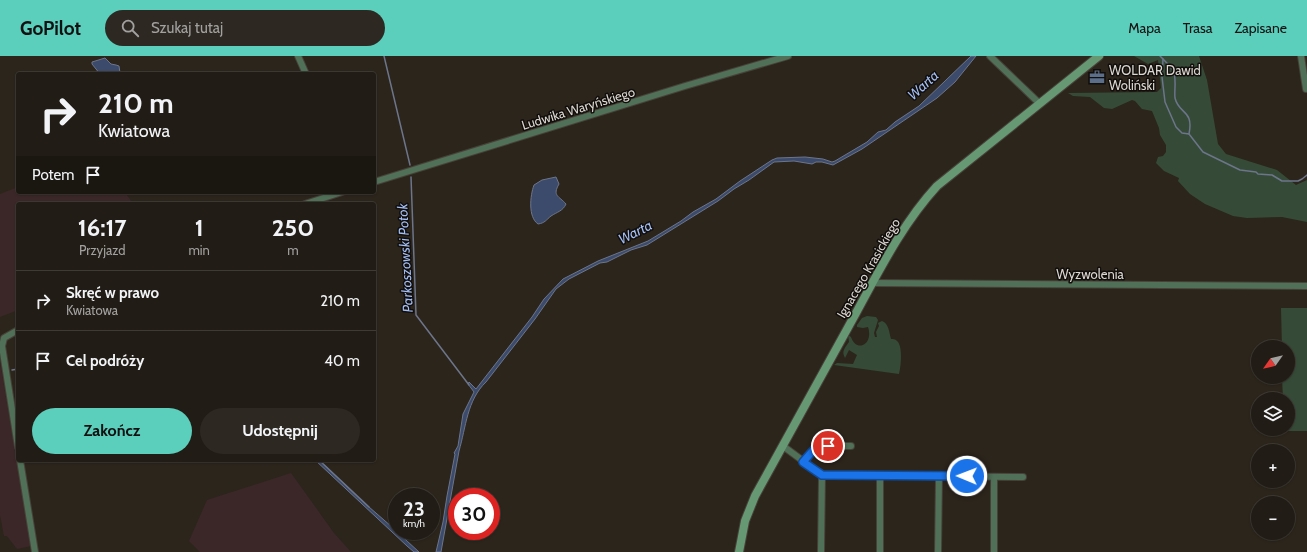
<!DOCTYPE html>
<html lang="pl">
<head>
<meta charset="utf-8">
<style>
  :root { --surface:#211c15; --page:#2d2922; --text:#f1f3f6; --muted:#a2a1a0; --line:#3e3a34; --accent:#5bcebc }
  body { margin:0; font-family:Cabin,sans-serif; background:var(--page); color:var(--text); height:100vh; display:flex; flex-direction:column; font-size:15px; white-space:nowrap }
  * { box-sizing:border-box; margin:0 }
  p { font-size:13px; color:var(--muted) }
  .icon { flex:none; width:22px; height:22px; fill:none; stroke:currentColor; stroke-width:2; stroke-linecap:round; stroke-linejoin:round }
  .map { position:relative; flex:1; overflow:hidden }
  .side { position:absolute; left:16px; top:146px; width:360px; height:260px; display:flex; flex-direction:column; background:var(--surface); border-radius:4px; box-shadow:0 1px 3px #0004,0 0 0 1px var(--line) }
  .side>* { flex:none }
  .guide { position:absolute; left:16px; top:16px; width:360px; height:122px; border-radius:4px; box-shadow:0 1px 3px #0004,0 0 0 1px var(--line); background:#211c15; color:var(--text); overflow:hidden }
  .needle { width:26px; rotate:236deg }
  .fabs { position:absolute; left:1251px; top:284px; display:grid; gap:8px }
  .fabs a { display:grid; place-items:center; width:44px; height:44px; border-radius:50%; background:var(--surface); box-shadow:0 1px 3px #0004,0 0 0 1px var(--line); font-size:20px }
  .speed { position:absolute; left:388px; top:432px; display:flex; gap:8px; font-size:20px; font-weight:700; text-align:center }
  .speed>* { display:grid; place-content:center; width:52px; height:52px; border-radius:50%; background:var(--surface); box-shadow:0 1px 3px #0004,0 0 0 1px var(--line); line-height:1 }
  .speed small { font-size:10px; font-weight:400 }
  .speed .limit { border:6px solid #d22; background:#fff; color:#111 }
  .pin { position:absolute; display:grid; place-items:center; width:34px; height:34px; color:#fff; margin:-17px; border:2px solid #fff; border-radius:50%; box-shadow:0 1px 4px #0007 }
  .me { position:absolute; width:44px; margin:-22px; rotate:271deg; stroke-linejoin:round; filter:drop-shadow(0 0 3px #0008) }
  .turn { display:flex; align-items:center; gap:14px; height:84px; padding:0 16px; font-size:18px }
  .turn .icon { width:52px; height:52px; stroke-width:2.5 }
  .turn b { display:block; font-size:28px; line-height:34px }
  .then { display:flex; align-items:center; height:38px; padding:0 16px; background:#0003; gap:8px; font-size:15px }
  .eta { display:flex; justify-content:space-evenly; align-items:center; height:68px; text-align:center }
  .eta b { font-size:24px; font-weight:800; line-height:28px }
  .action { display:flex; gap:8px; margin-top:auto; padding:8px 16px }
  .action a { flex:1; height:46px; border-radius:24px; background:var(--accent); color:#111; font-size:16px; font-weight:800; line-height:46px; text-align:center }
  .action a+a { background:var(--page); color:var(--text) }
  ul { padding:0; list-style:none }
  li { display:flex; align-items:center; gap:12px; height:60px; padding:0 16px; border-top:1px solid var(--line) }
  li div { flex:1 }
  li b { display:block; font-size:15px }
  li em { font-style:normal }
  header { display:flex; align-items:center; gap:24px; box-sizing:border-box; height:56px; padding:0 20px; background:var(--accent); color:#111 }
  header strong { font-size:19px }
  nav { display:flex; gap:22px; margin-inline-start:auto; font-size:14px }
  .search { width:280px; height:36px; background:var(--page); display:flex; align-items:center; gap:10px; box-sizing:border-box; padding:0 14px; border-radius:22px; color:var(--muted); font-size:15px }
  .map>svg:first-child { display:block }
  .industrial { fill:#3b2727 }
  .green { fill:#354b38 }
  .water { fill:#3c4b6b; stroke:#6c758a }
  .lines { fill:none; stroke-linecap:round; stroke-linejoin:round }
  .stream { stroke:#6c758a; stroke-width:1.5 }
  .street-casing { stroke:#484139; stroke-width:8 }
  .secondary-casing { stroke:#484139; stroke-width:10 }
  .street { stroke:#507058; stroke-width:6 }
  .secondary { stroke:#669973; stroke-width:8 }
  .route-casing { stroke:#114b97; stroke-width:10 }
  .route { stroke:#1a73e8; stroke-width:7 }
  .labels { text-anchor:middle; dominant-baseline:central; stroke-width:3; stroke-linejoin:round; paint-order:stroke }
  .poi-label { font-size:13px; fill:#dcd7d2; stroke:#120e0b; text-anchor:start }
  .street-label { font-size:13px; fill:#dcd7d2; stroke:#120e0b }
  .water-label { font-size:14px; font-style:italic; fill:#a3bff7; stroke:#120e0b }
</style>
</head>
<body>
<header>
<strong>GoPilot</strong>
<div class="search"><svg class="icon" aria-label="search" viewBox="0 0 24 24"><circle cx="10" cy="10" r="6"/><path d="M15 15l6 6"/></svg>Szukaj tutaj</div>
<nav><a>Mapa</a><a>Trasa</a><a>Zapisane</a></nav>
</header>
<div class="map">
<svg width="1307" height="496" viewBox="0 0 1307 496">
  <rect width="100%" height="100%" fill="#2c251c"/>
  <g class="industrial">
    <polygon points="18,131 18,136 125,136 133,148 18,148 18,254 0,261 0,138"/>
    <polygon points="0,306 31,490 17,493 7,480 4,480 0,459"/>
    <polygon points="291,417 334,477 351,496 200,496 189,485 207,444"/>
  </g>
  <g class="green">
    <polygon points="1134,0 1199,0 1207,24 1218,88 1226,98 1277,114 1296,129 1307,124 1307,166 1282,161 1247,162 1233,160 1205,148 1190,138 1178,125 1179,122 1164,115 1156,107 1158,101 1163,100 1166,96 1166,89 1160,79 1159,72 1152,55 1142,53 1135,45 1132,44 1112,53 1104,52 1090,41 1073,40 1068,37 1157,36 1161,32 1158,4 1148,8"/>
    <polygon points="1281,252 1307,252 1307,375 1284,375 1284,373 1288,373 1288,343 1283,343 1282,321 1288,321 1288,291 1282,291"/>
    <path d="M867 260 876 261 878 264 874 277 875 281H877L876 276 879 270 878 267 882 265C889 268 889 276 891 283 893 283 895 283 897 285 903 290 901 311 899 318L834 309 837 307 853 308 857 299 849 294 845 302C841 295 845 292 849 286L848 279 851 281C856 297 874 289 868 271L863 272 857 271V269L862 262Z"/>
  </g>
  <g class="water">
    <path d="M971 0H976L955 26 937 42 862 93 833 109 822 106H816L812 108 794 105 774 106 749 124 734 133 718 145 647 189 631 194 607 206 600 207 569 223 556 233 535 263 486 326C467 344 466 371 459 395L441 496H436L443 466 447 440 455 398 454 397 458 390 463 358 474 336 468 328 469 326 476 333 532 261 544 243 563 223 598 205 648 185 681 165 693 156 716 143 740 125 772 104 777 102 805 101 823 103 832 106 835 105 867 86 878 76 886 74 895 66 919 50Z"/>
    <polygon points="105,2 111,8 116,9 119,10 120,17 100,18 92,8 92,6"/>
    <path d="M556 121 559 128C552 140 559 140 566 148 563 155 557 156 551 160 546 164 545 167 538 168 528 161 530 140 534 129L542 124Z"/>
    <polygon points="315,404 319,404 361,444 392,471 396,465 394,473 419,496 414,496 407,490"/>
  </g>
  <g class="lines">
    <g class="stream">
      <polyline points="384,0 410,109"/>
      <path d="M1160 0C1164 4 1169 9 1173 14 1177 22 1174 34 1175 42 1179 59 1194 53 1189 78L1203 96 1240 114 1256 116 1258 118 1272 119 1282 125H1298L1302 123 1307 119"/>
      <polyline points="1163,3 1162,21 1165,46 1176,71 1182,77 1189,78"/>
      <polyline points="411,121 416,259 469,329"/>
      <polyline points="12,314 18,313"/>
      <polyline points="319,404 369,451"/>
    </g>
    <g class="street-casing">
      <g id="street">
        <polyline points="298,0 306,18"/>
        <polyline points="990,0 1039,47"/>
        <polyline points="1301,0 1306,33"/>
        <polyline points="374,126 685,30 788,0"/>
        <polyline points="305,148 342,136"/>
        <polyline points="873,227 1307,230"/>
        <polyline points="18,274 4,282 2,290 18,391"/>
        <polyline points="783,390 822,419 1023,421"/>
        <polyline points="20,404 35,496"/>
        <polyline points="803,406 817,390 851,390"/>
        <polyline points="821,496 822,419"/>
        <polyline points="880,496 880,420"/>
        <polyline points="938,496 939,420"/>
        <polyline points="994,496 994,421"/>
      </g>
    </g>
    <g class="secondary-casing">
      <path id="secondary" d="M739 496 745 465 755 440C789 379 822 318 856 257 880 213 903 167 937 130L1099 0"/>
    </g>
    <use href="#street" class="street"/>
    <use href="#secondary" class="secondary"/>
  </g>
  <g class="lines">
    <g class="route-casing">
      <polyline id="route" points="828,390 817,390 803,406 822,419 967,420"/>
    </g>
    <use href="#route" class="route"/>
  </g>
  <defs>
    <g id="office-bare" transform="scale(1.2)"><path d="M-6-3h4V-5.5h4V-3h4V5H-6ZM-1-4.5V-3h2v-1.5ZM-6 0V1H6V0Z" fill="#5c6f8a" stroke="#120e0b" stroke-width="2.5" paint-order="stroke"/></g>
  </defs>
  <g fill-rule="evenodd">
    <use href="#office-bare" x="1097" y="21"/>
  </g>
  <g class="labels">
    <g class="poi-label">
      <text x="1109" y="14">WOLDAR Dawid<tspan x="1109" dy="15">Woliński</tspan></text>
    </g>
    <g class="street-label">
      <text transform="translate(578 52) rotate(-17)">Ludwika Waryńskiego</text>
      <text transform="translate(868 212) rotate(-60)">Ignacego Krasickiego</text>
      <text x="1090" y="218">Wyzwolenia</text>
    </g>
    <g class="water-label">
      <text transform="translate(923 29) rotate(-42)">Warta</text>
      <text transform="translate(635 176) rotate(-27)">Warta</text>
      <text transform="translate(405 202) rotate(-93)">Parkoszowski Potok</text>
    </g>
  </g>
</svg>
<div class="fabs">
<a><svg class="needle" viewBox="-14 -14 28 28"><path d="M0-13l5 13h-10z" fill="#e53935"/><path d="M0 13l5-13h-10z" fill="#a2a1a0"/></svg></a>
<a><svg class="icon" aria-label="layers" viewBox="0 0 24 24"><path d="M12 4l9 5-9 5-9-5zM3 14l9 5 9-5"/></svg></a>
<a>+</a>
<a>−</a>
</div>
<div class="speed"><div>23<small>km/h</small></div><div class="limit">30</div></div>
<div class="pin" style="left:828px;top:390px;background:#d93025"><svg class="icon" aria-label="arrive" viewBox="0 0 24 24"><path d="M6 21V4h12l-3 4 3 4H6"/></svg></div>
<svg class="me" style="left:967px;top:420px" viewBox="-20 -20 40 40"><circle r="17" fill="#1a73e8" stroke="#fff" stroke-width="3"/><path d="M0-11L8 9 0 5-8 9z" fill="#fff"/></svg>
<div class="guide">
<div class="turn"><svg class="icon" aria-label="right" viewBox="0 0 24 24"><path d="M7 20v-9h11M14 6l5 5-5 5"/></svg><div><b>210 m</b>Kwiatowa</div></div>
<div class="then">Potem<svg class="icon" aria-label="arrive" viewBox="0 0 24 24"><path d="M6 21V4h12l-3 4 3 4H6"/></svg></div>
</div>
<section class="side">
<div class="eta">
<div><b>16:17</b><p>Przyjazd</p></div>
<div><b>1</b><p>min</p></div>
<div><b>250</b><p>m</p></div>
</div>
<ul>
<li><svg class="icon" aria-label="right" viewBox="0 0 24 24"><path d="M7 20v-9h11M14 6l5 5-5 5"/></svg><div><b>Skręć w prawo</b><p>Kwiatowa</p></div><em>210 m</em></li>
<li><svg class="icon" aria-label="arrive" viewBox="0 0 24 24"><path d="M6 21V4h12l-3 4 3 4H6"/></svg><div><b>Cel podróży</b></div><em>40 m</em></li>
</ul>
<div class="action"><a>Zakończ</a><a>Udostępnij</a></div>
</section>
</div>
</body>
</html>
